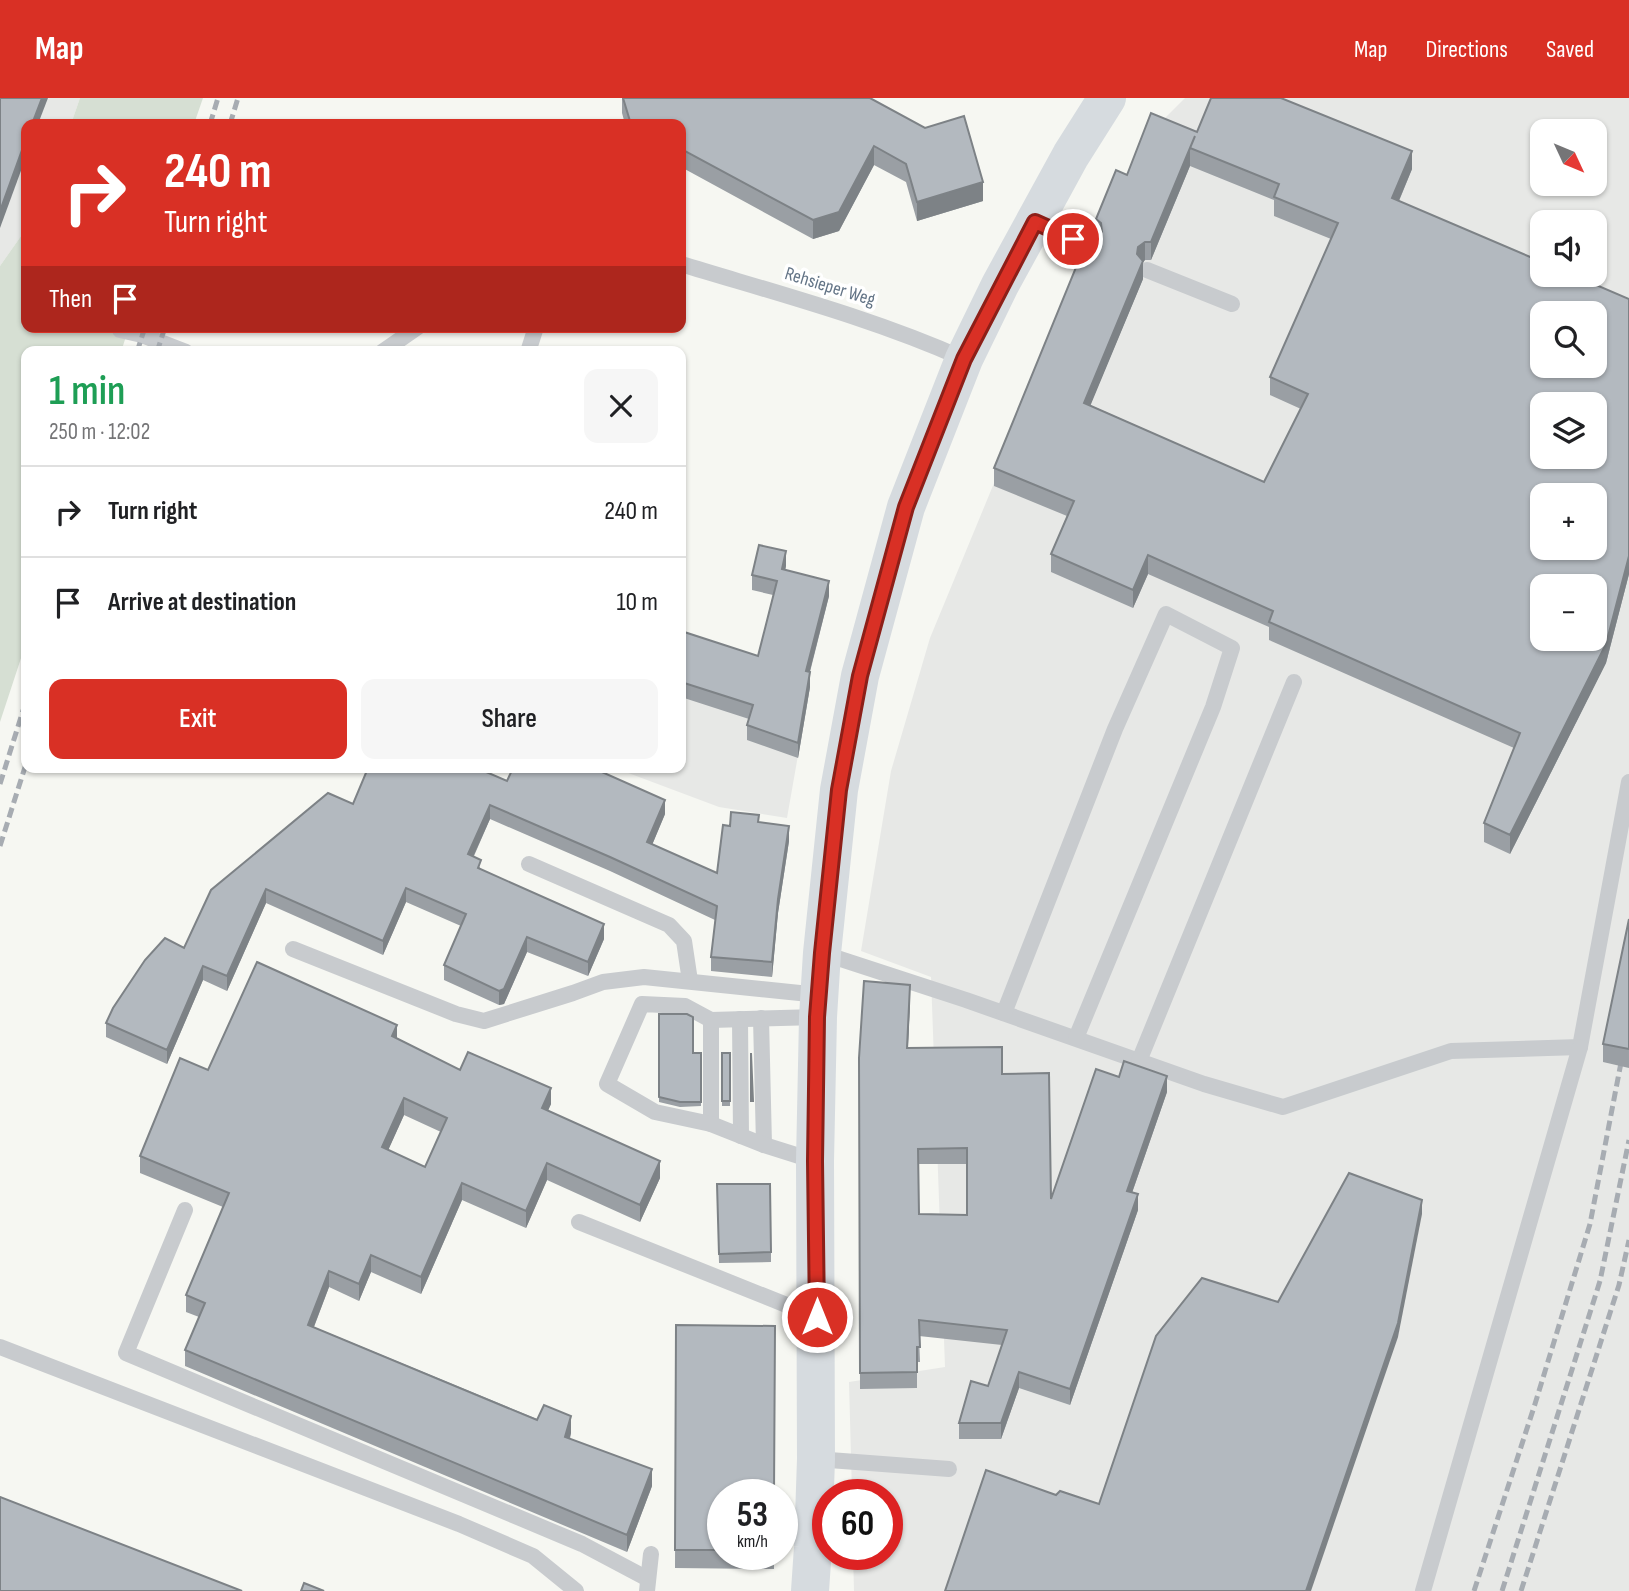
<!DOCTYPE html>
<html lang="en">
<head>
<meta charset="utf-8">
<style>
  :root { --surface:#fff; --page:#f6f6f6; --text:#202124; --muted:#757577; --line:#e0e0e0; --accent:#d93025 }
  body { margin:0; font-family:"Sofia Sans Condensed",sans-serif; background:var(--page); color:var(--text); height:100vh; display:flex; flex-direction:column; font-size:26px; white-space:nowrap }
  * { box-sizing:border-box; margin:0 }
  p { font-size:23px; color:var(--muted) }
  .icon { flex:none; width:38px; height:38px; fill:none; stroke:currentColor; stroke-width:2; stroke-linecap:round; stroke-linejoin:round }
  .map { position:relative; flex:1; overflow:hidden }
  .side { position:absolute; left:21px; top:248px; width:665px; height:427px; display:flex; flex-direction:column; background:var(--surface); border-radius:14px; box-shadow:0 2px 5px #0004 }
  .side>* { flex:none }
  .guide { position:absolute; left:21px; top:21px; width:665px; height:214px; border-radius:14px; box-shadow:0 2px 5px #0004; background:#d93025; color:#fff; overflow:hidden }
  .needle { width:46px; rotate:134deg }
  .buttons { position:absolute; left:1530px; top:21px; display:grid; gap:14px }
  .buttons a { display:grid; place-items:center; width:77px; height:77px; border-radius:14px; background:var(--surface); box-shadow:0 2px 5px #0004; font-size:35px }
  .speed { position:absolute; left:707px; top:1381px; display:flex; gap:14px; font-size:35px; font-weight:700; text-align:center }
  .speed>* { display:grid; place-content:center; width:91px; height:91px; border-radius:50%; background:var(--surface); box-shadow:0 2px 5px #0004; line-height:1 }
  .speed small { font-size:18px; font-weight:400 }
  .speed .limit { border:10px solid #d22; background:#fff; color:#111 }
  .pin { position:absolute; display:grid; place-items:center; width:60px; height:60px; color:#fff; margin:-30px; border:4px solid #fff; border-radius:50%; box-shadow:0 2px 7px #0007 }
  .me { position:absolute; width:77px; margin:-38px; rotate:0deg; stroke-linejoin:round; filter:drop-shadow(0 0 5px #0008) }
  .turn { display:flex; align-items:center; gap:24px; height:147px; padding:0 28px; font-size:32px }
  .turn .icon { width:91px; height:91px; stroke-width:2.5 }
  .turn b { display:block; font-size:49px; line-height:60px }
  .then { display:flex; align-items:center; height:66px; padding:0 28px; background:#0003; gap:14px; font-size:26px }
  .round { display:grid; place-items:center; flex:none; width:74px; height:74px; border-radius:14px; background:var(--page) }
  .headline { display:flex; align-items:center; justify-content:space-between; height:119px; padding:0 28px }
  h1 { font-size:42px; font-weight:600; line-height:52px; color:#1e9e55 }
  .cta { display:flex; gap:14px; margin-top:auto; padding:14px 28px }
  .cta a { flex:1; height:80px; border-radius:14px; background:var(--accent); color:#fff; font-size:28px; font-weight:600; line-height:80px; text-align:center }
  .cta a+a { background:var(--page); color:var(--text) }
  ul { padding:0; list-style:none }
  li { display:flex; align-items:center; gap:21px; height:91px; padding:0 28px; border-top:2px solid var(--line) }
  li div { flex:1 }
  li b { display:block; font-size:26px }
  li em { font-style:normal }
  header { display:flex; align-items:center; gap:42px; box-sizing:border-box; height:98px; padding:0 35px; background:var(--accent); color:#fff }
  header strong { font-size:33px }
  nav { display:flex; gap:38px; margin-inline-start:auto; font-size:24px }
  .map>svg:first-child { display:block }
  .built { fill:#e7e8e6; fill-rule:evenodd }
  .green { fill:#d6dfd3 }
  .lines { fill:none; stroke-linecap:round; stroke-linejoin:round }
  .service { stroke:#c8cbce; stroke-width:16 }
  .primary { stroke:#d6dbdf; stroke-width:38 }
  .rail { stroke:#a7acb2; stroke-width:5; stroke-dasharray:10 5; stroke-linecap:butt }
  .wall { fill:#9a9fa4; fill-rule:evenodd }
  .shaded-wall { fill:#7d8286 }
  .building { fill:#b3b9bf; stroke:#7d8286; stroke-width:2; fill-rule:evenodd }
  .route-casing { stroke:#8d1f18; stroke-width:18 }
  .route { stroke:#d93025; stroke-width:12 }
  .labels { text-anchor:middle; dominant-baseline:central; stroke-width:7; stroke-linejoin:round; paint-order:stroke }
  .street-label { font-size:19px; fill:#637486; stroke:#fff }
</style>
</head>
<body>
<header>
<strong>Map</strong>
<nav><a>Map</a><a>Directions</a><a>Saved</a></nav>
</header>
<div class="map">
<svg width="1629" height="1493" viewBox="0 0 1629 1493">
  <rect width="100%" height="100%" fill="#f6f7f2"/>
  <g class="built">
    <polygon points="0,0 80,0 71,26 26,26 26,131 0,168"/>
    <path d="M1185 0H1629V1493H854L853 1456H887V1396H852L849 1284 945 1269 931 879 861 853 891 673 930 540 1116 90 1127 95 1151 34ZM1542 33H1594V86H1542ZM1542 124H1594V177H1542ZM1542 215H1594V268H1542ZM1542 306H1594V359H1542ZM1542 397H1594V450H1542ZM1542 488H1594V541H1542Z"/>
    <polygon points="681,548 810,589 787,720 719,709 615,670 681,670"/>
  </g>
  <g class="green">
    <polygon points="80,0 203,0 194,26 71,26"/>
    <polygon points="26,131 26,229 129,229 121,254 26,254 26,545 0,624 0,168"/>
  </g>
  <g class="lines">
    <g class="service">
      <polyline points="1035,124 1092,149"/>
      <path d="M681 166C776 195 872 220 964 261"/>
      <polyline points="1147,172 1232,206"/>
      <polyline points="120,232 142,237 186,254"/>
      <polyline points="382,254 418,229"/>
      <polyline points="528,254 536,229"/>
      <polyline points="529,766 669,827 684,843 690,883"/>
      <polyline points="293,851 456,916 484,923 573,895 603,884 644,879 819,897"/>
      <polyline points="822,855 966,902 1204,986 1283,1009 1451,953 1580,949 1629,684"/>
      <polyline points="1004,915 1115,631 1166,516 1232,550 1213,609 1076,940"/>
      <polyline points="761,920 764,1047"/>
      <polyline points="740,921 741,1038"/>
      <polyline points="1139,963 1294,584"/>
      <polyline points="711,1026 711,922"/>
      <polyline points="815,1063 764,1047 711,1026 655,1014 607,986 642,906 685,908 711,922 818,919"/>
      <polyline points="185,1112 126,1255 582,1446 648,1481"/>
      <polyline points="579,1124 814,1218"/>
      <polyline points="0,1249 459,1426 533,1458 576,1493"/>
      <polyline points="816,1361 949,1371"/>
      <polyline points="647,1493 651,1456"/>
      <polyline points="1423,1493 1580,949"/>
    </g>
    <polyline class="primary" points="810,1493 813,1449 816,1361 815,1063 818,919 822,855 839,692 860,578 906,409 964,261 1000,187 1071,57 1107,0"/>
    <g class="rail">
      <polyline points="210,26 218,0"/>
      <polyline points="230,26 238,0"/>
      <polyline points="137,254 145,229"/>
      <polyline points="157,254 165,229"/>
      <polyline points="0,686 26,603"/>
      <polyline points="0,748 26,666"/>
      <polyline points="1474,1493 1535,1306 1590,1126 1629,923"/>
      <polyline points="1502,1493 1600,1183 1629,1042"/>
      <polyline points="1521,1493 1619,1187 1629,1142"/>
    </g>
  </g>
  <g class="wall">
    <polygon points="622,0 870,0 983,103 917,123 906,84 874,67 839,133 813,141 681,69 681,26 625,26 622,15"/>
    <path d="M1197 34 1412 71 1399 103 1629 201V476L1606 565 1510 756 1484 744V725L1514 650 1269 542V529L1148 476 1133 510 1051 474V456L1067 418 994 388V370L1096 140V121L1127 77ZM1190 68 1274 102V118L1331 141 1270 279V297L1301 311 1264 384 1090 307 1143 181V164L1145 162H1151Z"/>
    <polygon points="786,468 785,472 829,498 810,574 810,589 798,660 747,642 747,627 749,621 681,599 681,533 758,558 773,497 752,492 752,477"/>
    <polygon points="507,683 665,716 652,747 717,775 730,728 759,724 789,743 778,815 772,879 711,873 711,859 715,822 610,773 490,721 474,758 481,772 604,841 588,878 527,854 504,906 499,907 444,882 444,867 461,828 406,804 383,857 266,805 227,893 203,882 167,966 106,939 106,925 184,850 353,706"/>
    <polygon points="1629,821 1629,970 1603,964 1603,946"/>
    <path d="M910 903 908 950 1002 976 1051 1101 1119 979 1167 994 1132 1095 1138 1112 1070 1307 1019 1290 1001 1341H959V1325L988 1288 1002 1247 919 1238 920 1264H917V1290L860 1291 859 960ZM918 1066H967V1117L919 1116Z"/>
    <polygon points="659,916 693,955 701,955 701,1008 680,1009 659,1004"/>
    <path d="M397 940 460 972 551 1006 548 1012 660 1080 640 1124 547 1082 526 1130 462 1102 421 1196 371 1174 359 1203 329 1189 314 1229 571 1335 570 1341 652 1388 627 1454 185 1268V1252L199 1219 186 1214V1197L223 1109 140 1075V1058L208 972ZM404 1017 441 1034 425 1069 388 1052Z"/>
    <rect x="722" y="955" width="8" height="53"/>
    <polygon points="717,1086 771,1154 771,1164 719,1165"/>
    <polygon points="676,1227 723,1396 723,1456 774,1456 774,1471 675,1470"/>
  </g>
  <g class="shaded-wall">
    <polygon points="42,0 48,0 38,26 32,26"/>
    <polygon points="26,41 26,59 0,130 0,113"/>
    <polygon points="874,48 874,67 839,133 813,141 813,122"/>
    <polygon points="1190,50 1190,68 1151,162 1151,144"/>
    <polygon points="1412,53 1412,71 1392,119 1392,100"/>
    <polygon points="983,84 983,103 917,123 917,104"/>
    <polygon points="1145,144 1145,162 1143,164 1143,181 1084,323 1084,305 1137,156 1138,149"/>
    <polygon points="786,453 786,468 782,486 782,471"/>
    <polygon points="1148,457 1148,476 1133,510 1133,492"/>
    <polygon points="1629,458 1629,476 1606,565 1510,756 1510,737"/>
    <polygon points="829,483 829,498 806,588 806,573"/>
    <polygon points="810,574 810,589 798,660 798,645"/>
    <polygon points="665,702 665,716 647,759 647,744"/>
    <polygon points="490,707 490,721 468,770 468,756"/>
    <polygon points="789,728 789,743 778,815 772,879 772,864 778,801"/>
    <polygon points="406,790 406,804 383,857 383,843"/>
    <polygon points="266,791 266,805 227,893 227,878"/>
    <polygon points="604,826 604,841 588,878 588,864"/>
    <polygon points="527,839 527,854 504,906 499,907 499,893"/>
    <polygon points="203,868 203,882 167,966 167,952"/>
    <polygon points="910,887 910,903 907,966 907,950"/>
    <polygon points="397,927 397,944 392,938"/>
    <polygon points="1167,978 1167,994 1127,1109 1127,1093"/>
    <polygon points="551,990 551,1006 542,1026 542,1010"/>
    <polygon points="404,1000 404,1017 382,1066 382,1049"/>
    <polygon points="660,1063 660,1080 640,1124 640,1107"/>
    <polygon points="547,1065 547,1082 526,1130 526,1113"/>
    <polygon points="462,1085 462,1102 421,1196 421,1179"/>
    <polygon points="1138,1096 1138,1112 1070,1307 1070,1291"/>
    <polygon points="1422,1102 1422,1116 1398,1239 1311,1493 1306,1493"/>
    <polygon points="371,1157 371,1174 359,1203 359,1186"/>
    <polygon points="329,1173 329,1189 308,1244 308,1227"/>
    <polygon points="1019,1274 1019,1290 1001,1341 1001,1325"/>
    <polygon points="571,1318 571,1335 565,1356 565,1339"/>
    <polygon points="652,1371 652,1388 627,1454 627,1437"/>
  </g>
  <g class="building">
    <polygon points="0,0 42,0 32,26 26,26 26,41 0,113"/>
    <polygon points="623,0 870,0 925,30 964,18 983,84 917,104 906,66 874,48 839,114 813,122 681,51 681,26 636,26 630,23"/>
    <path d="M1211 0H1281L1412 53 1392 100 1542 164V177H1573L1629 201V458L1606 546 1510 737 1484 725 1520 635 1269 524 1273 513 1148 457 1133 492 1051 456 1074 403 994 370 1088 140H1098L1102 134 1101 125 1096 121 1116 72 1127 77 1151 15 1197 34ZM1195 38 1190 50 1279 86 1274 99 1338 125 1270 279 1308 296 1264 384 1084 305 1143 163 1137 156 1138 149 1145 144H1151ZM1542 215H1594V268H1542ZM1542 306H1594V359H1542ZM1542 397H1594V450H1542ZM1542 488H1594V541H1542Z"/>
    <polygon points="759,447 786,453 782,471 829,483 806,573 810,574 798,645 747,627 753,607 681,584 681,533 758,558 777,483 752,477"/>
    <polygon points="368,670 477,670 507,683 513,670 593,670 665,702 647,744 717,775 723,727 730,728 731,714 759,717 758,724 789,728 778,801 772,864 711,859 717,808 610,759 490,707 468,756 481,762 478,770 604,826 588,864 527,839 504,891 499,893 444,867 466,816 406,790 383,843 266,791 227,878 203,868 167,952 106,925 113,910 145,862 165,840 184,850 211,792 328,695 353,706"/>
    <polygon points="1629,821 1629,951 1603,946"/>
    <path d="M257 864 397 927 392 938 460 972 468 954 551 990 542 1010 660 1063 640 1107 547 1065 526 1113 462 1085 421 1179 371 1157 359 1186 329 1173 308 1227 537 1322 544 1307 571 1318 565 1339 652 1371 627 1437 185 1252 205 1205 186 1197 229 1095 140 1058 180 960 208 972ZM404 1000 447 1020 425 1069 382 1049Z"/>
    <path d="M864 883 910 887 907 950 1002 949V976L1049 975 1051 1101 1096 971 1119 979 1124 963 1167 978 1127 1093 1138 1096 1070 1291 1019 1274 1001 1325H959L971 1283 988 1288 1007 1232 919 1222 920 1249H917V1274L860 1275 859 960ZM967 1050V1117L919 1116 918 1051Z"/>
    <polygon points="659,916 687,916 693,919 693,955 701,955 701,1004 680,1004 659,999"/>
    <rect x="722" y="955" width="8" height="48"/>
    <polygon points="751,955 753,1003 751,1003"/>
    <polygon points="1349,1075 1422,1102 1398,1225 1306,1493 945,1493 986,1372 1056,1397 1060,1393 1099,1406 1156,1238 1202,1180 1278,1204"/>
    <polygon points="717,1086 770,1086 771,1154 719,1156"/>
    <polygon points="676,1227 775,1228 774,1396 723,1396 723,1452 675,1452"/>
    <polygon points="0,1399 242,1493 0,1493"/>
    <polygon points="304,1485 324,1493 301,1493"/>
  </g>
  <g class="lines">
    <g class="route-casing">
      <polyline id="route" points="817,1219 815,1063 817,919 822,855 839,692 860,578 906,409 964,261 1035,124 1073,141"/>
    </g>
    <use href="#route" class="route"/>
  </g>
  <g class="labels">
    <g class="street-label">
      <text transform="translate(830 189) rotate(17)">Rehsieper Weg</text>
    </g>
  </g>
</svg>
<div class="buttons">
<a><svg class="needle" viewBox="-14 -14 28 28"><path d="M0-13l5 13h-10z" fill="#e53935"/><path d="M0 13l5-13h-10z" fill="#757577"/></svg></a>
<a><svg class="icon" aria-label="sound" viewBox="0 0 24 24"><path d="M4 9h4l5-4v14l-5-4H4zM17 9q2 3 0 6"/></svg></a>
<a><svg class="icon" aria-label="search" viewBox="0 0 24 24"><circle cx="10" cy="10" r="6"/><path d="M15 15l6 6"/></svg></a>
<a><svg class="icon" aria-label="layers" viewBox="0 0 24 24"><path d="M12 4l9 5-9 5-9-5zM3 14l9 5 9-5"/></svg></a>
<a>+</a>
<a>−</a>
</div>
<div class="speed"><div>53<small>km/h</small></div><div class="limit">60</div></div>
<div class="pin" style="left:1073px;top:141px;background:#d93025"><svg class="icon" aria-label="arrive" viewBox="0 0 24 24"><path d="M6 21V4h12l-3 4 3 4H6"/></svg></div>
<svg class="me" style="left:817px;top:1219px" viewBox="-20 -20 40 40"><circle r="17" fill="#d93025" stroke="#fff" stroke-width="3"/><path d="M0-11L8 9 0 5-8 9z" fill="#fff"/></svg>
<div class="guide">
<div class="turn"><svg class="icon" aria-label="right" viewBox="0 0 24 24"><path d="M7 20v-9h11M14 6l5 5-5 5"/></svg><div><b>240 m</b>Turn right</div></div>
<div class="then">Then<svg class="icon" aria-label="arrive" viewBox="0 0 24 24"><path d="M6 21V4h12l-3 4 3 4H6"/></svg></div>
</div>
<section class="side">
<div class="headline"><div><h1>1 min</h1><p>250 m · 12:02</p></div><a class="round"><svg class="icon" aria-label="close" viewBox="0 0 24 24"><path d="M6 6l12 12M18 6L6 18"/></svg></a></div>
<ul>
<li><svg class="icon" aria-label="right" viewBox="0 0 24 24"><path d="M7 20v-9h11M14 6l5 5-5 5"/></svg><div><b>Turn right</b></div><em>240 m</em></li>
<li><svg class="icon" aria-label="arrive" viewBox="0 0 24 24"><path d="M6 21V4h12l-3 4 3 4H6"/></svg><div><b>Arrive at destination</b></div><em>10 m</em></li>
</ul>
<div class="cta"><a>Exit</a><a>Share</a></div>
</section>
</div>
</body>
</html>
